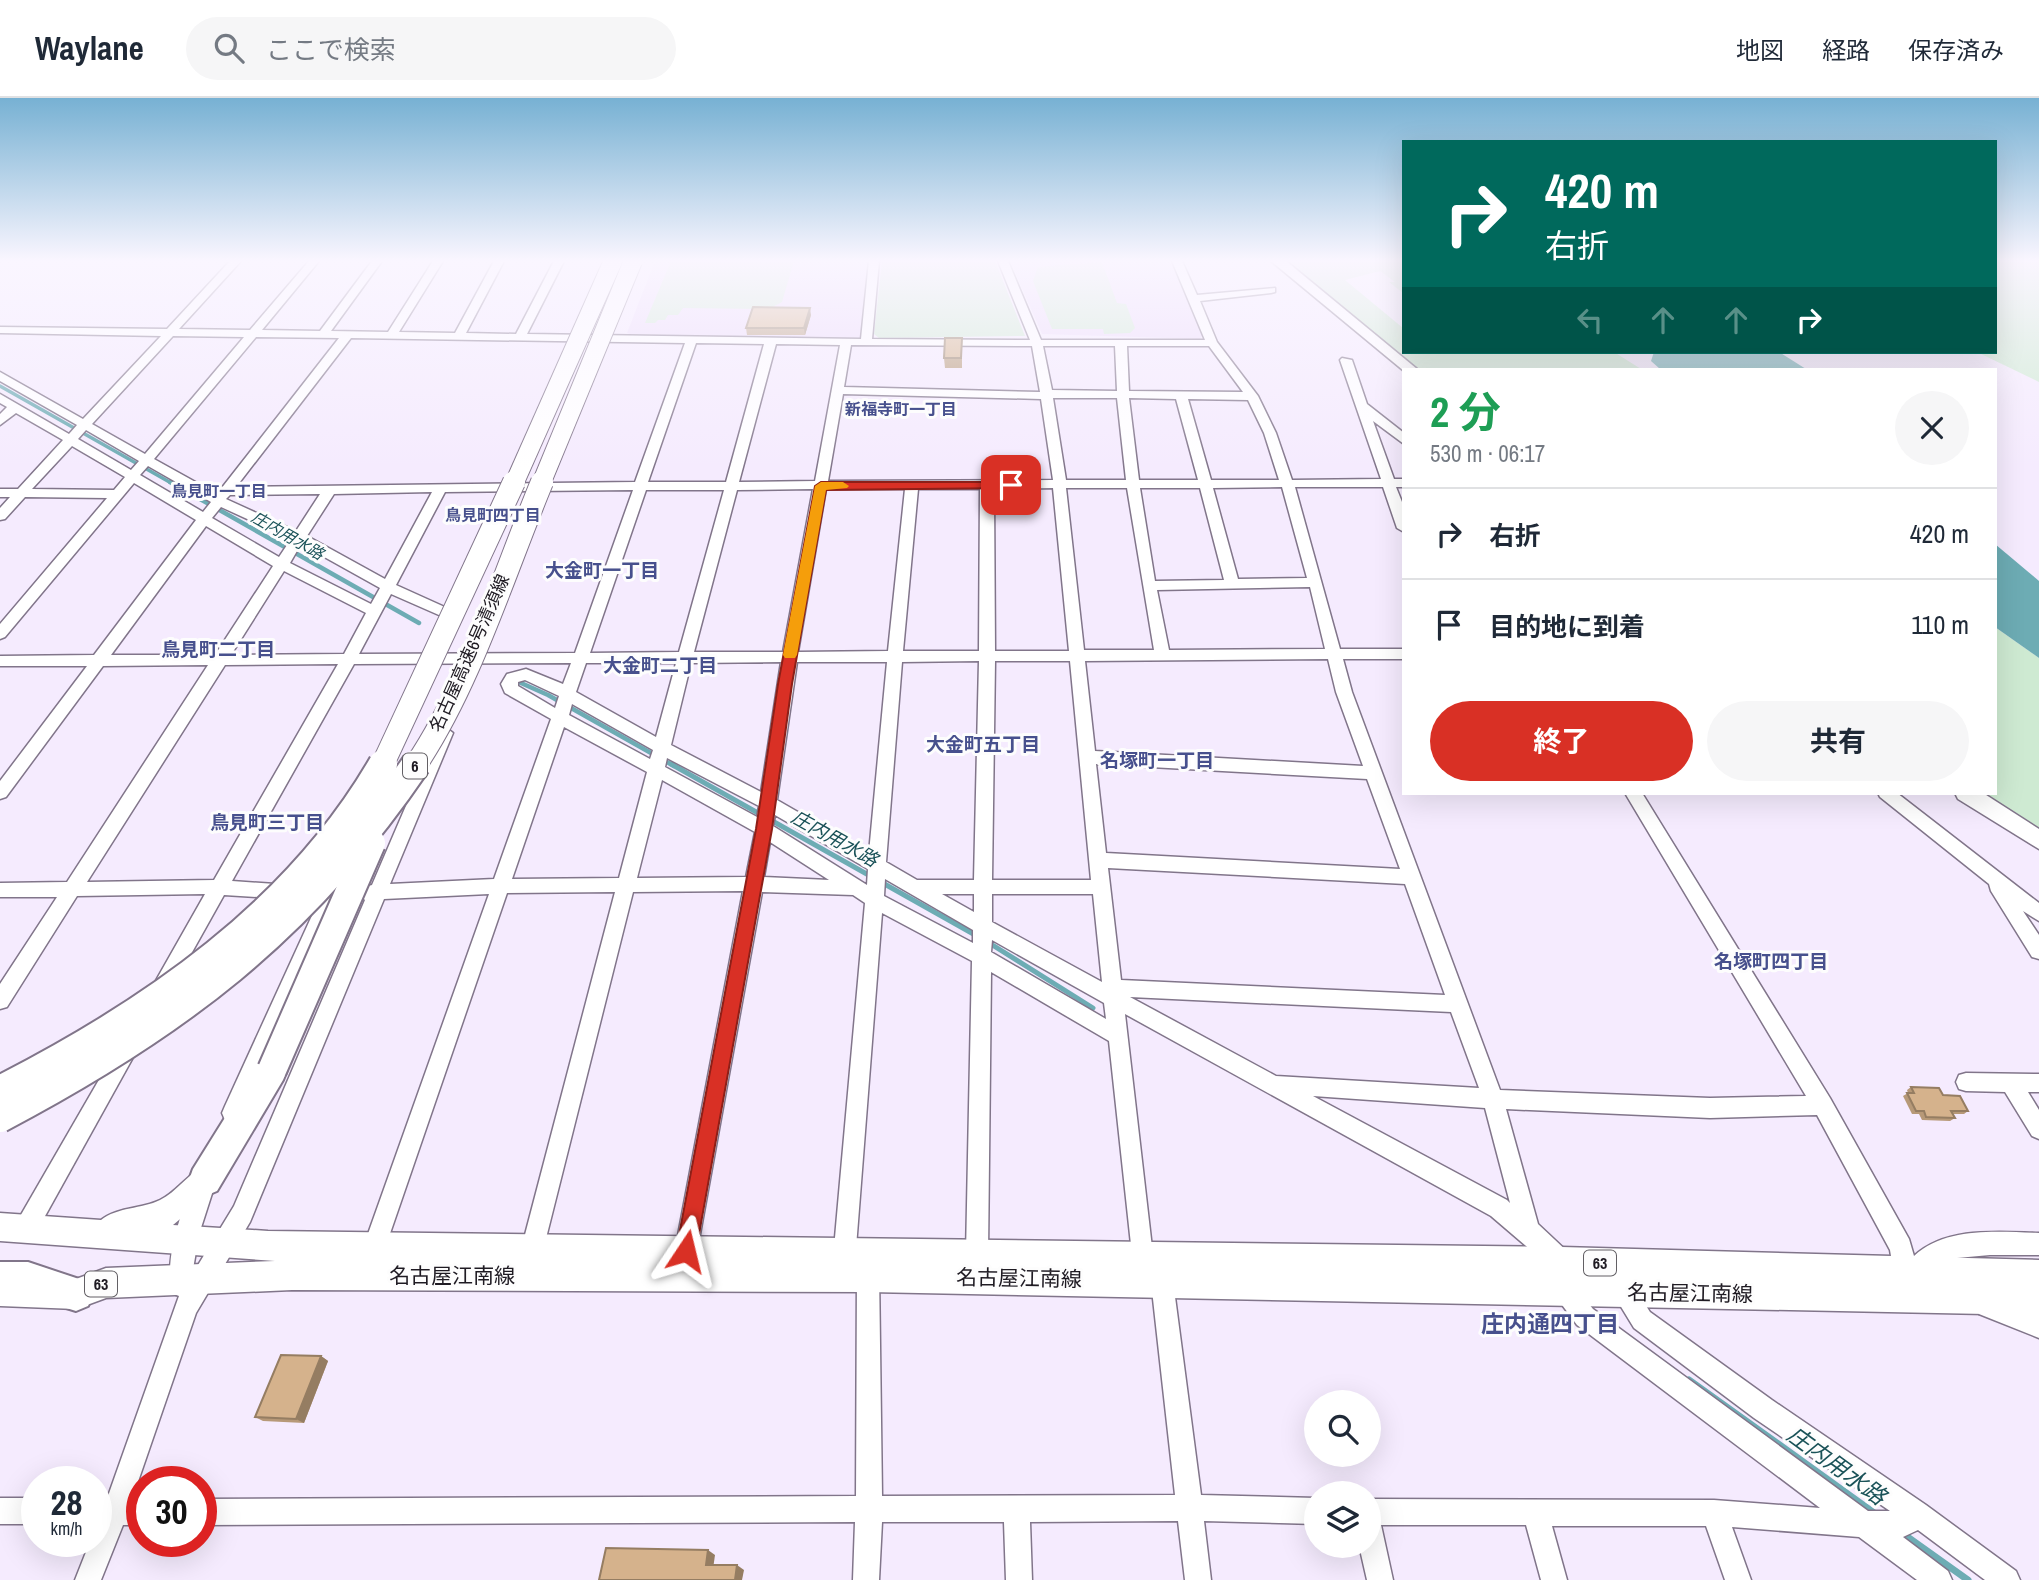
<!DOCTYPE html>
<html lang="ja">
<head>
<meta charset="utf-8">
<style>
  :root { --surface:#fff; --page:#f6f6f7; --text:#1f2937; --muted:#747a83; --line:#e0e1e3; --accent:#d93025 }
  body { margin:0; font-family:"Archivo Narrow","Noto Sans JP",sans-serif; background:var(--page); color:var(--text); height:100vh; display:flex; flex-direction:column; font-size:26px; white-space:nowrap }
  * { box-sizing:border-box; margin:0 }
  p { font-size:23px; color:var(--muted) }
  .icon { flex:none; width:38px; height:38px; fill:none; stroke:currentColor; stroke-width:2; stroke-linecap:round; stroke-linejoin:round }
  .map { position:relative; flex:1; overflow:hidden }
  .details { position:absolute; left:1402px; top:270px; width:595px; height:427px; display:flex; flex-direction:column; background:var(--surface); border-radius:0px; box-shadow:0 7px 28px #0002 }
  .details>* { flex:none }
  .banner { position:absolute; left:1402px; top:42px; width:595px; height:214px; border-radius:0px; box-shadow:0 7px 28px #0002; background:#00695c; color:#fff; overflow:hidden }
  .tools { position:absolute; left:1304px; top:1292px; display:grid; gap:14px }
  .tools a { display:grid; place-items:center; width:77px; height:77px; border-radius:50%; background:var(--surface); box-shadow:0 7px 28px #0002; font-size:35px }
  .speed { position:absolute; left:21px; top:1368px; display:flex; gap:14px; font-size:35px; font-weight:700; text-align:center }
  .speed>* { display:grid; place-content:center; width:91px; height:91px; border-radius:50%; background:var(--surface); box-shadow:0 7px 28px #0002; line-height:1 }
  .speed small { font-size:18px; font-weight:400 }
  .speed .limit { border:10px solid #d22; background:#fff; color:#111 }
  .pin { position:absolute; display:grid; place-items:center; width:60px; height:60px; color:#fff; margin:-30px; border-radius:14px; box-shadow:0 4px 10px #0006 }
  .me { position:absolute; width:77px; margin:-38px; rotate:10deg; stroke-linejoin:round; filter:drop-shadow(0 0 5px #0008) }
  .turn { display:flex; align-items:center; gap:24px; height:147px; padding:0 28px; font-size:32px }
  .turn .icon { width:91px; height:91px; stroke-width:2.5 }
  .turn b { display:block; font-size:49px; line-height:60px }
  .lanes { display:flex; align-items:center; height:66px; padding:0 28px; background:#0003; justify-content:center; gap:35px; direction:ltr }
  .lanes .off { opacity:.35 }
  .round { display:grid; place-items:center; flex:none; width:74px; height:74px; border-radius:37px; background:var(--page) }
  .headline { display:flex; align-items:center; justify-content:space-between; height:119px; padding:0 28px }
  h1 { font-size:42px; font-weight:700; line-height:52px; color:#1e9e55 }
  .action { display:flex; gap:14px; margin-top:auto; padding:14px 28px }
  .action a { flex:1; height:80px; border-radius:42px; background:var(--accent); color:#fff; font-size:28px; font-weight:700; line-height:80px; text-align:center }
  .action a+a { background:var(--page); color:var(--text) }
  ul { padding:0; list-style:none }
  li { display:flex; align-items:center; gap:21px; height:91px; padding:0 28px; border-top:2px solid var(--line) }
  li div { flex:1 }
  li b { display:block; font-size:26px }
  li em { font-style:normal }
  header { display:flex; align-items:center; gap:42px; box-sizing:border-box; height:98px; padding:0 35px; background:var(--surface); border-bottom:2px solid var(--line) }
  header strong { font-size:33px }
  nav { display:flex; gap:38px; margin-inline-start:auto; font-size:24px }
  .search { width:490px; height:63px; background:var(--page); display:flex; align-items:center; gap:18px; box-sizing:border-box; padding:0 24px; border-radius:38px; color:var(--muted); font-size:26px }
  .map>svg:first-child { display:block }
  .built { fill:#ecdbfa }
  .green { fill:#ceead2 }
  .water { fill:#6dacb4 }
  .lines { fill:none; stroke-linecap:round; stroke-linejoin:round }
  .stream-far3 { stroke:#6dacb4; stroke-width:3.5 }
  .stream-far2 { stroke:#6dacb4; stroke-width:4.5 }
  .stream-far1 { stroke:#6dacb4; stroke-width:5 }
  .stream { stroke:#6dacb4; stroke-width:7 }
  .minor-casing { stroke:#81758a; stroke-width:3 }
  .major-casing { stroke:#81758a; stroke-width:3 }
  .highway-casing { stroke:#81758a; stroke-width:4 }
  .minor { fill:#fff; fill-rule:evenodd }
  .major { fill:#fff; fill-rule:evenodd }
  .highway { fill:#fff; fill-rule:evenodd }
  .highway-bridge-far2-casing { stroke:#81758a; stroke-width:20; stroke-linecap:butt }
  .highway-bridge-far1-casing { stroke:#81758a; stroke-width:24; stroke-linecap:butt }
  .highway-bridge-casing { stroke:#81758a; stroke-width:32; stroke-linecap:butt }
  .highway-bridge-far2 { stroke:#fff; stroke-width:18 }
  .highway-bridge-far1 { stroke:#fff; stroke-width:22 }
  .highway-bridge { stroke:#fff; stroke-width:28 }
  .wall { fill:#b79978 }
  .shaded-wall { fill:#957d62 }
  .building { fill:#d5b28c; stroke:#957d62; stroke-width:2 }
  .route { fill:#d93025; stroke:#8d1f18; stroke-width:2 }
  .slow { fill:#f59e0b }
  .labels { text-anchor:middle; dominant-baseline:central; stroke-width:6; stroke-linejoin:round; paint-order:stroke }
  .far-neighbourhood-label { font-size:16px; font-weight:bold; fill:#47508d; stroke:#fdfdfd }
  .far-water-label { font-size:16px; font-style:italic; fill:#1a5258; stroke:#fdfdfd }
  .shield { fill:#fdfdfd; stroke:#625f64; stroke-width:2 }
  .shield-label { font-size:16px; font-weight:bold; fill:#1f1b23 }
  .street-label { font-size:18px; fill:#1f1b23; stroke:#fdfdfd }
  .neighbourhood-label { font-size:19px; font-weight:bold; fill:#47508d; stroke:#fdfdfd }
  .water-label { font-size:19px; font-style:italic; fill:#1a5258; stroke:#fdfdfd }
  .near-street-label { font-size:21px; fill:#1f1b23; stroke:#fdfdfd }
  .near-neighbourhood-label { font-size:23px; font-weight:bold; fill:#47508d; stroke:#fdfdfd }
  .near-water-label { font-size:23px; font-style:italic; fill:#1a5258; stroke:#fdfdfd }
</style>
</head>
<body>
<header>
<strong>Waylane</strong>
<div class="search"><svg class="icon" aria-label="search" viewBox="0 0 24 24"><circle cx="10" cy="10" r="6"/><path d="M15 15l6 6"/></svg>ここで検索</div>
<nav><a>地図</a><a>経路</a><a>保存済み</a></nav>
</header>
<div class="map">
<svg width="2039" height="1482" viewBox="0 0 2039 1482">
  <rect width="100%" height="100%" fill="#f5ebfe"/>
  <g class="built">
    <polygon points="655,163 870,163 861,241 630,236 627,235"/>
    <polygon points="1010,163 1170,163 1203,237 1200,241 1042,236"/>
  </g>
  <g class="green">
    <polygon points="671,163 794,163 782,204 769,211 683,210 678,217 668,217 665,222 658,222 655,225 645,225"/>
    <polygon points="882,163 995,163 1025,238 879,240 874,236"/>
    <polygon points="1278,163 1403,163 1403,195 1389,184 1395,184 1380,173 1345,182 1403,230 1404,254 1614,254 1641,271 1410,271"/>
    <polygon points="1995,163 2039,163 2039,284 1977,254 1995,254"/>
    <polygon points="1102,164 1117,205 1126,206 1135,230 1130,235 1104,236 1103,231 1052,231 1033,183 1038,169"/>
    <polygon points="1995,529 2039,560 2039,742 1966,695 1995,695"/>
  </g>
  <g class="water">
    <polygon points="1654,254 1779,254 1806,271 1660,271 1651,263"/>
    <polygon points="1995,446 2039,483 2039,560 1995,529"/>
  </g>
  <g class="lines">
    <polyline class="stream-far3" points="0,288 173,386"/>
    <g class="stream-far2">
      <polyline points="170,384 419,525"/>
      <polyline points="521,585 548,597 674,668"/>
    </g>
    <g class="stream-far1">
      <polyline points="671,666 977,838"/>
      <polyline points="986,843 1093,910"/>
    </g>
    <g class="stream">
      <polyline points="1689,1282 1877,1417"/>
      <polyline points="1902,1435 1968,1482"/>
    </g>
    <g class="minor-casing">
      <g id="minor">
        <path d="M230 163H241L179 231 250 232 309 163H319L262 232 320 233 372 163H382L331 233 388 234 433 163H443L399 234 455 235 494 163H504L466 235 516 236 554 163H564L527 236 861 241 869 163H879L872 241 1030 242 998 163H1008L1041 242H1205L1172 163H1182L1197 197 1275 190V194L1271 195 1200 203 1217 244 1258 298 1276 335 1292 382 1381 381 1340 262 1342 260 1352 262 1367 306 1404 335V346L1373 323 1394 381H1404V389H1396L1404 409V434L1397 430 1383 389H1295L1340 551H1404V561H1343L1352 594 1500 992 1710 1000 1806 998 1625 695H1642L1830 1000 1909 1141 1914 1158C1947 1128 1998 1134 2039 1135V1157H1990L1957 1160 1936 1169 1916 1183 1908 1180 1906 1176 1896 1182 1888 1179 1885 1171 1891 1158 1890 1152 1817 1017 1710 1020 1506 1011 1538 1126 1570 1156 1573 1164 1570 1172 1562 1175 1554 1172 1491 1118 1125 916 1154 1167 1161 1165 1169 1168 1172 1176 1201 1397 1316 1400V1426L1204 1423 1211 1482H1185L1178 1423 1030 1424 1032 1482H1006L1004 1424H882L879 1482H853L855 1424 201 1427V1401L856 1398 857 1172 860 1164 868 1161 876 1164 879 1172 882 1398 1175 1397 1150 1174 1144 1176 1136 1173 1133 1165 1109 943 991 874 988 1156 985 1164 977 1167 969 1164 966 1156 972 863 882 815 855 1162 852 1170 844 1173 836 1170 833 1162 865 805 853 797 762 794 697 1153 694 1161 686 1164 678 1161 675 1153 743 793 633 794 543 1152 540 1160 532 1163 524 1160 521 1152 615 794 507 795 385 1150 382 1158 374 1161 366 1158 363 1150 489 796 384 801 250 1124 196 1215 132 1401H142V1427H123L101 1482H75L90 1444H96V1401H107L179 1198 174 1196C161 1164 184 1106 197 1076L205 1072 213 1076 216 1083 199 1136 192 1177 234 1108 365 802 358 795 361 790 372 787 439 631 445 629 453 635 390 786 494 781 551 621 505 595 501 586 507 576 526 571 563 586 571 565 354 566 232 783 290 787 296 789 299 794 296 799 290 801 224 797 167 899 160 901 153 899 150 893 205 796 77 798 7 909 0 911V886L57 799H0V785L67 784 208 567 103 568 6 699 0 701V683L87 568H0V558L94 557 196 422 134 385 5 539 0 541V526L107 400 25 399 5 421 0 422V410L10 399H0V391H18L63 342 16 315 0 327V316L7 309 0 305V296L69 336 77 327 0 283V274L83 321 161 238 0 235V229L167 231ZM173 238 244 239 145 356 92 326ZM256 239 339 240 217 396 154 361ZM351 240 685 245 635 384 236 389ZM696 245 764 246 726 384H648ZM776 246 840 247 815 383 739 384ZM851 247 1032 248 1040 294 844 289ZM1043 248H1115L1117 293 1052 292ZM1127 248H1209L1243 294 1129 293ZM843 296 1041 301 1053 382 828 383ZM1053 300H1117L1126 382H1066ZM1129 300 1176 301 1198 382H1139ZM1188 301 1248 302 1264 335 1279 382H1211ZM86 332 139 363 131 372 78 341ZM72 348 125 379 114 392 32 391ZM148 368 211 404 203 414 140 377ZM1282 389 1307 480 1238 481 1213 390ZM1053 390 1069 553H995L994 391ZM1066 390H1127L1154 552H1084ZM1140 390H1200L1224 482 1155 483ZM813 391 783 554H694L737 392ZM826 391H905L888 553 798 554ZM918 391H980L979 553H903ZM633 392 575 555 359 556 391 496 448 521H458L460 518 458 515 396 487 445 394ZM646 392H724L679 554 590 555ZM432 394 385 481 307 438 334 396ZM320 396 296 433 226 401 230 397ZM221 409 291 441 279 459 212 420ZM206 428 273 468 215 557H111ZM301 446 380 490 371 506 290 465ZM284 473 366 515 344 556 231 557ZM1310 489 1325 551 1169 552 1157 492ZM1328 561 1336 594 1363 668 1095 653 1085 563ZM979 563 974 782H917L886 764 902 564ZM995 563H1070L1091 782H992ZM781 564 761 694 671 647 691 565ZM797 564H887L869 755 777 702ZM586 565H676L656 639 576 594ZM338 566 214 782 87 784 225 567ZM525 582 559 598 555 610 518 588V584ZM572 606 653 652 650 661 569 617ZM564 629 647 674 619 780 512 781ZM667 660 759 708 757 719 665 669ZM1096 666 1367 681 1400 771 1106 755ZM662 682 755 734 746 779 637 780ZM775 717 868 771 867 787 773 728ZM770 744 829 782 764 779ZM1108 770 1405 786 1445 897 1121 882ZM885 781 973 832V845L884 798ZM942 796H974V814ZM992 796H1093L1102 884 992 824ZM992 842 1104 905 1106 921 991 854ZM1130 899 1451 914 1479 990 1276 978ZM1313 998 1485 1010 1510 1105 1507 1102Z"/>
        <polygon points="1878,695 1897,695 2039,805 2039,823 2023,813 2039,837 2039,861 2032,859 1991,793 1989,786 1880,699"/>
        <polygon points="340,769 346,771 349,776 239,1022 232,1025 225,1022 222,1015 225,1008 331,776 334,771"/>
        <polygon points="129,939 136,942 139,948 136,954 34,1138 26,1141 18,1138 15,1130 18,1122 122,942"/>
        <polygon points="1966,975 2039,976 2039,994 2028,994 2039,1012 2039,1041 2032,1038 2005,994 1966,993 1959,991 1956,984 1959,977"/>
        <polygon points="1563,1180 1571,1184 1593,1211 1868,1413 1890,1413 1754,1320 1634,1230 1612,1194 1616,1186 1624,1182 1632,1186 1650,1214 1772,1302 1926,1407 2016,1473 2020,1482 1985,1482 1918,1432 1903,1439 1948,1473 1952,1482 1917,1482 1859,1439 1732,1429 1751,1482 1725,1482 1706,1428 1552,1428 1567,1482 1541,1482 1526,1427 1381,1427 1393,1482 1367,1482 1359,1447 1368,1447 1368,1401 1714,1402 1820,1410 1577,1227 1551,1192 1555,1184"/>
        <polygon points="1987,1196 2039,1216 2039,1240 1979,1216 1975,1208 1979,1200"/>
        <rect x="0" y="1400" width="37" height="26"/>
      </g>
    </g>
    <g class="major-casing">
      <g id="major">
        <polygon points="1271,163 1286,163 1417,271 1404,273"/>
        <polygon points="1955,695 1983,695 2039,731 2039,751 1958,701"/>
        <path d="M205 1068 215 1072 219 1082 215 1092 173 1127 268 1133 1562 1149 2039 1162V1217L869 1194 292 1192 106 1200 76 1211 0 1208V1178L76 1181 106 1170 275 1163 0 1143V1115L101 1122C117 1109 142 1111 160 1102 177 1094 187 1076 205 1068Z"/>
      </g>
    </g>
    <g class="highway-casing">
      <g id="highway">
        <polygon points="272,958 283,962 287,972 283,982 217,1093 205,1098 193,1093 189,1082 193,1071 261,962"/>
        <polygon points="0,1164 28,1164 88,1184 93,1196 88,1208 76,1213 28,1198 0,1198"/>
      </g>
    </g>
    <use href="#minor" class="minor"/>
    <use href="#major" class="major"/>
    <use href="#highway" class="highway"/>
    <g class="highway-bridge-far2-casing">
      <g id="highway-bridge-far2">
        <polyline points="514,386 613,163"/>
        <polyline points="541,386 633,163"/>
      </g>
    </g>
    <g class="highway-bridge-far1-casing">
      <g id="highway-bridge-far1">
        <polyline points="382,668 514,384"/>
        <path d="M415 668C470 587 504 475 542 384"/>
      </g>
    </g>
    <g class="highway-bridge-casing">
      <g id="highway-bridge">
        <polyline points="272,972 371,745"/>
        <path d="M0 992C151 915 297 815 383 666"/>
        <path d="M0 1020C175 928 304 831 416 666"/>
      </g>
    </g>
    <use href="#highway-bridge-far2" class="highway-bridge-far2"/>
    <use href="#highway-bridge-far1" class="highway-bridge-far1"/>
    <use href="#highway-bridge" class="highway-bridge"/>
  </g>
  <g class="wall">
    <polygon points="811,217 805,237 747,237 746,230"/>
    <polygon points="962,240 962,270 945,270 944,260"/>
    <polygon points="1911,989 1943,997 1968,1013 1964,1016 1953,1016 1955,1020 1950,1023 1922,1022 1919,1016 1912,1016 1903,998 1908,995 1907,992"/>
    <polygon points="321,1258 328,1263 304,1325 263,1323 255,1319"/>
  </g>
  <g class="shaded-wall">
    <polygon points="810,210 811,217 805,237 804,230"/>
    <polygon points="321,1258 328,1263 304,1325 296,1321"/>
    <polygon points="708,1452 715,1457 713,1471 706,1467"/>
    <polygon points="737,1467 744,1472 742,1482 735,1482"/>
  </g>
  <g class="building">
    <polygon points="753,209 810,210 804,230 746,230"/>
    <polygon points="945,240 962,240 961,260 944,260"/>
    <polygon points="1911,989 1939,990 1943,997 1960,998 1968,1013 1951,1013 1955,1020 1926,1019 1924,1013 1916,1013 1907,995 1914,995"/>
    <polygon points="281,1257 321,1258 296,1321 255,1319"/>
    <polygon points="606,1450 708,1452 706,1467 737,1467 735,1482 599,1482"/>
  </g>
  <linearGradient id="sky" x2="0" y2="1"><stop stop-color="#77b1d3"/><stop offset="0.44" stop-color="#faf6ff"/><stop offset="1" stop-color="#faf6ff" stop-opacity="0"/></linearGradient>
  <rect width="2039" height="370" fill="url(#sky)"/>
  <polygon class="route" points="1011,384 1016,385 1016,390 826,392 792,586 772,731 696,1153 693,1161 686,1164 679,1161 676,1153 756,731 778,586 815,388 821,384"/>
  <polygon class="slow" points="843,384 849,388 847,390 826,392 797,557 795,560 785,560 783,557 815,388 821,384"/>
  <g class="labels">
    <g class="far-neighbourhood-label">
      <text x="901" y="311">新福寺町一丁目</text>
      <text x="219" y="393">鳥見町一丁目</text>
      <text x="493" y="417">鳥見町四丁目</text>
    </g>
    <g class="far-water-label">
      <text transform="translate(288 437) rotate(30)">庄内用水路</text>
    </g>
    <g class="shield">
      <rect x="403" y="655.5" width="24" height="25" rx="5"/>
      <rect x="1584" y="1152.5" width="32" height="25" rx="5"/>
      <rect x="85" y="1173.5" width="32" height="25" rx="5"/>
    </g>
    <g class="shield-label">
      <text x="415" y="668">6</text>
      <text x="1600" y="1165">63</text>
      <text x="101" y="1186">63</text>
    </g>
    <g class="street-label">
      <text transform="translate(469 555) rotate(-66)">名古屋高速6号清須線</text>
    </g>
    <g class="neighbourhood-label">
      <text x="602" y="472">大金町一丁目</text>
      <text x="218" y="551">鳥見町二丁目</text>
      <text x="660" y="567">大金町二丁目</text>
      <text x="983" y="646">大金町五丁目</text>
      <text x="1157" y="662">名塚町一丁目</text>
      <text x="267" y="724">鳥見町三丁目</text>
      <text x="1771" y="863">名塚町四丁目</text>
    </g>
    <g class="water-label">
      <text transform="translate(835 740) rotate(29)">庄内用水路</text>
    </g>
    <g class="near-street-label">
      <text x="452" y="1177">名古屋江南線</text>
      <text transform="translate(1019 1180) rotate(1)">名古屋江南線</text>
      <text transform="translate(1690 1195) rotate(1)">名古屋江南線</text>
    </g>
    <g class="near-neighbourhood-label">
      <text x="1550" y="1225">庄内通四丁目</text>
    </g>
    <g class="near-water-label">
      <text transform="translate(1837 1367) rotate(36)">庄内用水路</text>
    </g>
  </g>
</svg>
<div class="tools">
<a><svg class="icon" aria-label="search" viewBox="0 0 24 24"><circle cx="10" cy="10" r="6"/><path d="M15 15l6 6"/></svg></a>
<a><svg class="icon" aria-label="layers" viewBox="0 0 24 24"><path d="M12 4l9 5-9 5-9-5zM3 14l9 5 9-5"/></svg></a>
</div>
<div class="speed"><div>28<small>km/h</small></div><div class="limit">30</div></div>
<div class="pin" style="left:1011px;top:387px;background:#d93025"><svg class="icon" aria-label="arrive" viewBox="0 0 24 24"><path d="M6 21V4h12l-3 4 3 4H6"/></svg></div>
<svg class="me" style="left:686px;top:1153px" viewBox="-20 -20 40 40"><path d="M0-17L14 15 0 8-14 15z" fill="#d93025" stroke="#fff" stroke-width="4"/></svg>
<div class="banner">
<div class="turn"><svg class="icon" aria-label="right" viewBox="0 0 24 24"><path d="M7 20v-9h11M14 6l5 5-5 5"/></svg><div><b>420 m</b>右折</div></div>
<div class="lanes"><svg class="icon off" aria-label="left" viewBox="0 0 24 24"><path d="M17 20v-9H6M10 6l-5 5 5 5"/></svg><svg class="icon off" aria-label="ahead" viewBox="0 0 24 24"><path d="M12 20V5M6 11l6-6 6 6"/></svg><svg class="icon off" aria-label="ahead" viewBox="0 0 24 24"><path d="M12 20V5M6 11l6-6 6 6"/></svg><svg class="icon" aria-label="right" viewBox="0 0 24 24"><path d="M7 20v-9h11M14 6l5 5-5 5"/></svg></div>
</div>
<section class="details">
<div class="headline"><div><h1>2 分</h1><p>530 m · 06:17</p></div><a class="round"><svg class="icon" aria-label="close" viewBox="0 0 24 24"><path d="M6 6l12 12M18 6L6 18"/></svg></a></div>
<ul>
<li><svg class="icon" aria-label="right" viewBox="0 0 24 24"><path d="M7 20v-9h11M14 6l5 5-5 5"/></svg><div><b>右折</b></div><em>420 m</em></li>
<li><svg class="icon" aria-label="arrive" viewBox="0 0 24 24"><path d="M6 21V4h12l-3 4 3 4H6"/></svg><div><b>目的地に到着</b></div><em>110 m</em></li>
</ul>
<div class="action"><a>終了</a><a>共有</a></div>
</section>
</div>
</body>
</html>
